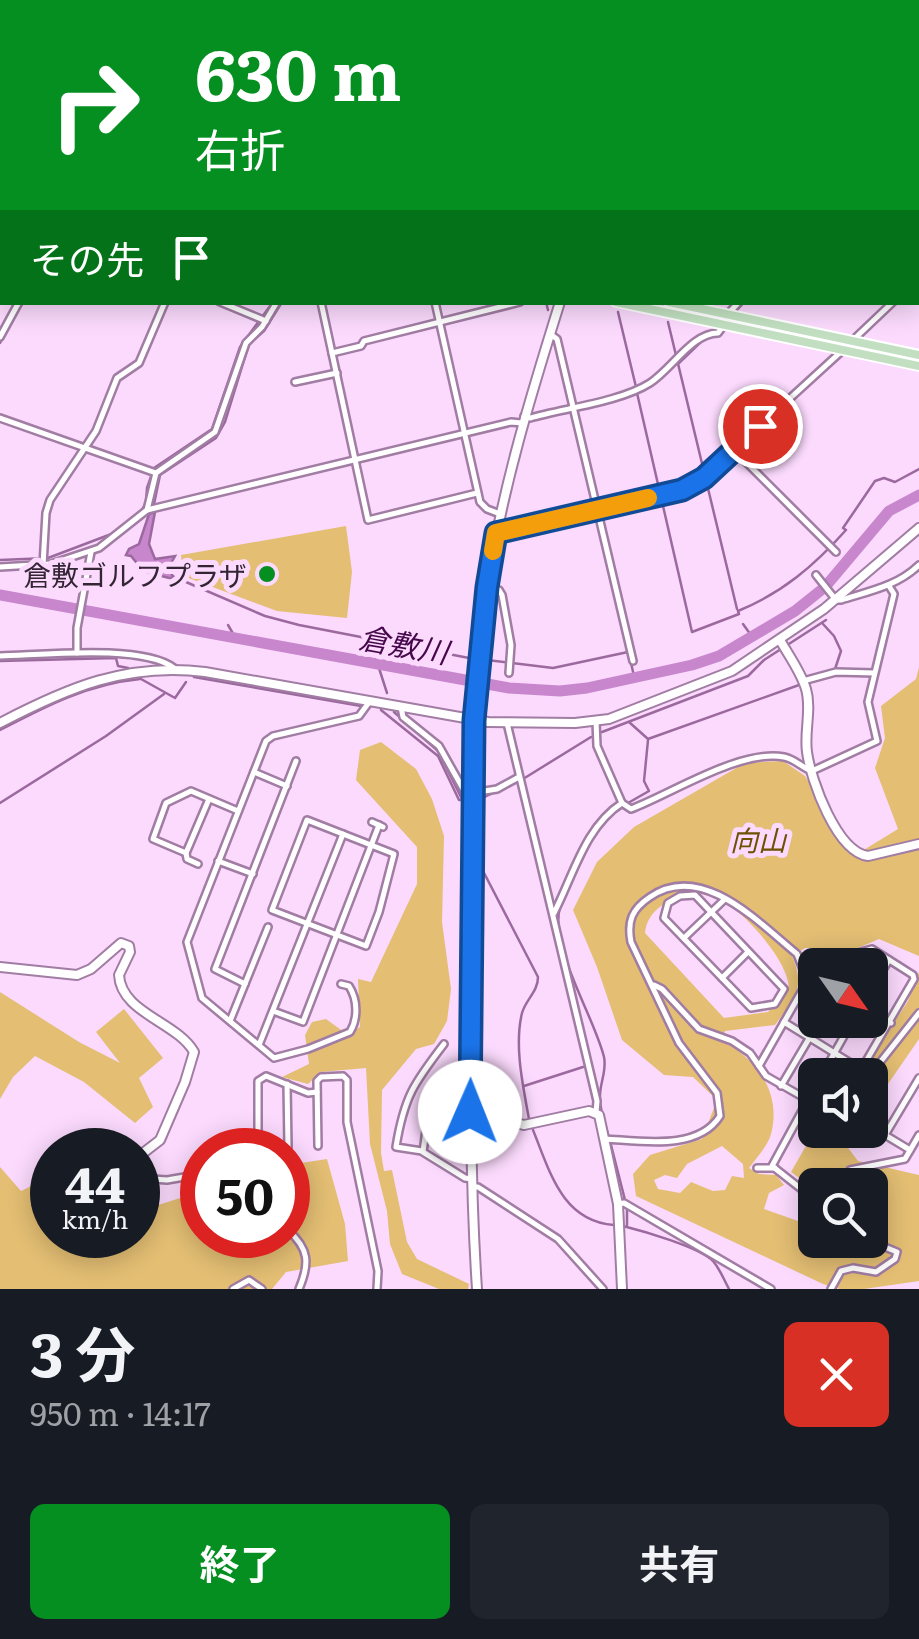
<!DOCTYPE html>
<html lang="ja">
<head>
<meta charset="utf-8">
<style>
  :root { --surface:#171b24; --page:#20242c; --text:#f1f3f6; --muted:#9ea1a6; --accent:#048f20 }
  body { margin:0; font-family:Literata,"Noto Sans JP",serif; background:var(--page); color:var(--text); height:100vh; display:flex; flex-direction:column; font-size:38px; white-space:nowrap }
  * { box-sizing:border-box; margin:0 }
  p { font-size:32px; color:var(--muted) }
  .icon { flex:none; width:55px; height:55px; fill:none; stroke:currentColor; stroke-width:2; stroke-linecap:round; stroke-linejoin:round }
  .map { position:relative; height:1289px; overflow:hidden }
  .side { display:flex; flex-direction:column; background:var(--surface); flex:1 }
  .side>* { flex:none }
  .top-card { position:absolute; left:0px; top:0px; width:920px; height:305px; box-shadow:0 5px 25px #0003; background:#048f20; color:#fff; overflow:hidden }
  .needle { width:65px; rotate:124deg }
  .controls { position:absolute; left:798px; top:948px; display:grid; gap:20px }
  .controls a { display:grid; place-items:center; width:90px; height:90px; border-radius:15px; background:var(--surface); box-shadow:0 5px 25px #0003; font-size:50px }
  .speed { position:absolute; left:30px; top:1128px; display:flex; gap:20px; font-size:50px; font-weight:700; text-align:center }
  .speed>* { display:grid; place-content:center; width:130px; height:130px; border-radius:50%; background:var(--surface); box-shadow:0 5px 25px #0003; line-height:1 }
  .speed small { font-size:25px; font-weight:400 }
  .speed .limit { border:15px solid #d22; background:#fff; color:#111 }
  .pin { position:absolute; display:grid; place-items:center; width:85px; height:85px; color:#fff; margin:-42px; border:5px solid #fff; border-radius:50%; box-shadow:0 2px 10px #0007 }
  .me { position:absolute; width:110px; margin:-55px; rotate:1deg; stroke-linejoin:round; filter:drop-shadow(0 0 8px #0008) }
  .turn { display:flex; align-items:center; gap:35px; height:210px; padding:0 30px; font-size:45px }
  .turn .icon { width:130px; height:130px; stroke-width:2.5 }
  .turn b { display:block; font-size:70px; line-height:85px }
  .then { display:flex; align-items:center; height:95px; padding:0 30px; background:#0003; gap:20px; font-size:38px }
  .round { display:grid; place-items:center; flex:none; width:105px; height:105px; border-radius:15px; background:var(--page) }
  .head { display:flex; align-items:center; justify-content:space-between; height:170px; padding:0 30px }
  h1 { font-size:60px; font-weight:700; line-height:75px }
  .primary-button { display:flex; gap:20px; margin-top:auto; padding:20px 30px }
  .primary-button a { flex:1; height:115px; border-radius:15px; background:var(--accent); color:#fff; font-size:40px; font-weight:700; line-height:115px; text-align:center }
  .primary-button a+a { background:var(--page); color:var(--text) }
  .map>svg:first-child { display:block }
  .green { fill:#e3be73; fill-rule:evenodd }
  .water { fill:#c886cd; stroke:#9c699f; stroke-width:2.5 }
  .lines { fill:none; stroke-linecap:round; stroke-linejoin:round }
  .stream { stroke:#9c699f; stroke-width:2.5 }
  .river { stroke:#c886cd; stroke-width:11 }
  .street-casing { stroke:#a17ca3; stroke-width:10 }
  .secondary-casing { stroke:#a17ca3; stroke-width:12 }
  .primary-casing { stroke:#fff; stroke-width:12 }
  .street { stroke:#fff; stroke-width:5 }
  .secondary { stroke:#fff; stroke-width:8 }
  .primary { stroke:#c2e0c1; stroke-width:8 }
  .route-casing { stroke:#114b97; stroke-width:25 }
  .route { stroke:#1a73e8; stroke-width:18 }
  .slow { stroke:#f59e0b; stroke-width:18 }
  .poi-dot { fill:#048f20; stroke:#fbdafd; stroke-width:4 }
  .labels { text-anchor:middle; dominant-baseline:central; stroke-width:10; stroke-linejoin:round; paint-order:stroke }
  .poi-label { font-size:28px; fill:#342535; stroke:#fbdafd; text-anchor:end }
  .park-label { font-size:28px; font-style:italic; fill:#6e5103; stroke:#fbdafd }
  .water-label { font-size:30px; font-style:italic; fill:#46084b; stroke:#fbdafd }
</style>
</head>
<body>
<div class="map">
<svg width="919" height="1289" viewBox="0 0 919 1289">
  <rect width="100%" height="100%" fill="#fbdafd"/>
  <g class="green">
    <polygon points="346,526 352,572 347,618 277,611 183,576 181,555"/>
    <path d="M919 667V956L879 939 858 948H805L792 956C806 988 794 999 775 1025L725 1031 722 1041C757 1059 782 1093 771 1134 768 1146 756 1158 749 1168L759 1174 776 1175 784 1185 769 1193 764 1209 815 1227V1240H870V1185H815V1190L791 1172 815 1130H857L846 1145 858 1161 919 1175V1281L864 1289H840L823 1284 636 1196 633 1174 650 1155 702 1139 717 1100 693 1077 664 1075 622 1040 597 967 573 910 597 862 634 827 745 763 783 761 805 776 836 827 862 851 898 829 875 768 885 738 881 706 916 679ZM693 892C706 895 720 898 731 906 752 922 789 963 789 989L768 1012 724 1018 645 933C647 909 672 897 693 892ZM722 1146 743 1164 744 1178 732 1176 725 1190 713 1191 691 1182 680 1193 658 1189 654 1180 665 1175 677 1178 687 1164Z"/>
    <polygon points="381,742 416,769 432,799 444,836 442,922 451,989 447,1021 434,1044 416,1049 382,1090 381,1153 384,1171 392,1170 407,1242 417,1259 469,1284 468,1289 439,1289 402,1274 390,1244 387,1211 370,1144 366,1068 321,1072 308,1084 282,1077 309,1064 305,1035 312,1022 326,1019 348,1035 360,1027 358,979 371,982 417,884 417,847 356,780 360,750"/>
    <polygon points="919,972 919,1039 870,1110 870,1075 860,1075 908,1001"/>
    <polygon points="0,992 79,1042 120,1063 96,1032 124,1009 163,1058 139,1078 153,1107 135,1123 84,1082 35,1056 13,1077 0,1099"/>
    <polygon points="327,1159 345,1224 348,1261 286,1272 272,1289 0,1289 0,1167 21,1191 52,1176 52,1235 138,1235 138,1199 155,1206 202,1191 202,1235 288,1235 288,1165"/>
  </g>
  <polygon class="water" points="155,512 149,544 155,559 175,556 170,565 173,579 138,570 140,567 131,556 126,555 129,549 139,544 149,514"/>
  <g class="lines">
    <g class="stream">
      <polyline points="591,0 592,2"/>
      <polyline points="195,2 197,0"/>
      <polyline points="321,2 322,0"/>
      <polyline points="330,2 330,0"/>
      <polyline points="749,2 752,0"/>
      <polyline points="546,302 548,310"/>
      <polyline points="737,310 744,302"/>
      <polyline points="618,312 636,387"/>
      <polyline points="668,322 737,609"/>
      <polyline points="0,343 23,302"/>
      <polyline points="679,363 704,339"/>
      <path d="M637 393 692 632 739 614 738 611C782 593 814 566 846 530L843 528 875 481 884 478 895 482 919 469"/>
      <polyline points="153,509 160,475 216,438 225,422 249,344 264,331 282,302"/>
      <polyline points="140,513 146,503 147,488 154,468 212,429 240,347 273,302"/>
      <polyline points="0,560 48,558 114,533"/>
      <polyline points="172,576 265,616 299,625 469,658"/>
      <polyline points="743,624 753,638"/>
      <polyline points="823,624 834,636 841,651 835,669"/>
      <polyline points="228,625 235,637"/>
      <polyline points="487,660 553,668 628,652"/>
      <polyline points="0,661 116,658 118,666 128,668"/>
      <polyline points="631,663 634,676"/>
      <polyline points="378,665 387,693"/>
      <polyline points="194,677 361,706"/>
      <polyline points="141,679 175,698 186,682"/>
      <polyline points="381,710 438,756 459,800 464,800"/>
      <polyline points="394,712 438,751 462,799"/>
      <polyline points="629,722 648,739 799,685"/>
      <path d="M0 730C46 706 88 684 140 679"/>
      <polyline points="602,732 748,676 764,660 826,620"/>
      <polyline points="484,797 523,779 591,737"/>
      <path d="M481 798 482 869 538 977C538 992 526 999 522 1013 514 1046 523 1086 529 1119"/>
      <polyline points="0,803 106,736 164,694"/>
      <polyline points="628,803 649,791 644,781 648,740"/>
      <polyline points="571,881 587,848"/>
      <path d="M560 907C549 947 594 1016 604 1057 607 1071 600 1082 600 1096 599 1108 605 1123 608 1134"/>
      <polyline points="524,1086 583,1067"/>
      <path d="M533 1130C550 1172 562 1221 614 1225"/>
      <polyline points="611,1145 625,1200"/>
      <polyline points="627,1225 627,1209"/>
      <path d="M623 1226C643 1231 699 1247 713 1261 720 1269 724 1280 729 1289"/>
    </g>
    <polyline class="river" points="0,595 509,688 560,691 587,688 692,665 719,656 795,611 825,587 889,511 919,495"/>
    <g class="street-casing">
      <g id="street">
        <polyline points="361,0 363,2"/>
        <polyline points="478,0 478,2"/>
        <polyline points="536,0 536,2"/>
        <polyline points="720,0 722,2"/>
        <polyline points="813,0 816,2"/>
        <polyline points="98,2 98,0"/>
        <polyline points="192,2 194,0"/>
        <polyline points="325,2 326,0"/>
        <polyline points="371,2 381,0"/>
        <polyline points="744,2 747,0"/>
        <polyline points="905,2 908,0"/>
        <polyline points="918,135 919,134"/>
        <polyline points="918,157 919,158"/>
        <polyline points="918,280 919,279"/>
        <polyline points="220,302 266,321"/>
        <polyline points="321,302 368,520 477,493"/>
        <polyline points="435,302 480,502 487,509 500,514"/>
        <polyline points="727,315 739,302"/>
        <polyline points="550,334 557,339 633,661"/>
        <polyline points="0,337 19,302"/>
        <polyline points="852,341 893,302"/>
        <polyline points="332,353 361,346 364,341 520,302"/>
        <polyline points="295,382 337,373"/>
        <path d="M524 416 530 418C565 408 620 402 650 383 672 369 692 333 718 333L724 325"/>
        <polyline points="0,418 156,473"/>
        <polyline points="734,450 836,552"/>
        <polyline points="147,510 511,422 522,423"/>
        <polyline points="496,533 682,490 696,484 844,349"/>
        <polyline points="43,565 46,513 50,500 96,431 117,378 139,363 165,302"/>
        <polyline points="0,567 51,564 99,548 147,510 156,473 215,432 246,343 262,327 277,302"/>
        <path d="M816 575 836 600H841C870 591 897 586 919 565"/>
        <polyline points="487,587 499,590 502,595 511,645 509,673"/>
        <polyline points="77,653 77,628 91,552"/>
        <path d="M0 656C42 655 142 644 174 668"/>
        <polyline points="803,681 836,672 874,673"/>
        <polyline points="401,707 403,717 439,746 466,794 497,789 519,777"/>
        <path d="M596 721 597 746 622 803 631 809C673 793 740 749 784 757 795 759 802 768 812 771L877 741 868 702 894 594 889 586"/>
        <polyline points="507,723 597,1101 596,1112"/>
        <polyline points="254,772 287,786"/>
        <polygon points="307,820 394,854 379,912 366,946 272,910"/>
        <polyline points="372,822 383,827"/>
        <polyline points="186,853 153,839 166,803 191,791 238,811"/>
        <polyline points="218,861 253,874"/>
        <polyline points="198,864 187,859 186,853 209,799"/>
        <polygon points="695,895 784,989 775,1004 751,1008 664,918 668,903 680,896"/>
        <path d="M554 913C574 874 585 827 622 803"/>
        <polyline points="684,938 725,899"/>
        <polyline points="819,965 822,960"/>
        <polyline points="853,965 861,952 872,949 913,975 914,979 858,1075"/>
        <polyline points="815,971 815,976"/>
        <polyline points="722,978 747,953"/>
        <polyline points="245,984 215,969 296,761"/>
        <path d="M341 984 349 986C358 1000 358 1019 350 1032L308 1049 274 1058 202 998 187 942 266 741 273 736 359 716 370 701"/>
        <polyline points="654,985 662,989 699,1029 732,1041 750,1053 766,1076 815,1104"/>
        <polyline points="870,991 889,960"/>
        <polyline points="273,1011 303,1022 379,825"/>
        <polyline points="870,1011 891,1023"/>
        <polyline points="230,1021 268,927"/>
        <polyline points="784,1022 862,1070"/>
        <polyline points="259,1045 343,834"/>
        <polyline points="822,1075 853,1020"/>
        <polyline points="870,1075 919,1013"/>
        <polyline points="287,1084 288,1147"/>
        <polyline points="781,1086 820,1020"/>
        <polyline points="471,1095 431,1093 423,1152 465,1178 472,1179"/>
        <path d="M605 1139C642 1141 698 1151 720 1116L717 1093 679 1043 631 942C627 921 632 909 650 897 702 861 759 923 797 954L804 972V987L759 1066"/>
        <polyline points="318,1146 317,1081 321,1077 343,1076 347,1080 347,1122 378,1271 377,1289"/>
        <polyline points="258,1150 258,1081 266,1076 308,1093 317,1092"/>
        <polyline points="910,1150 885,1135 919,1078"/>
        <path d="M422 1151 396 1147C404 1097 414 1083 444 1044"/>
        <polyline points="757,1168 775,1168"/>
        <polyline points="850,1170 905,1159 919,1135"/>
        <polyline points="138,1178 167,1180 202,1174"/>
        <polyline points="474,1187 478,1187 558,1239 603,1289"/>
        <polyline points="814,1199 772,1166 815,1087"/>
        <polyline points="618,1204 624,1203 771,1289"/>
        <path d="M288 1230C309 1249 310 1263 299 1289"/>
        <polyline points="233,1289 249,1280 262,1289"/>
        <polyline points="831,1289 841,1271 853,1268 876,1272 895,1259 897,1252 880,1245"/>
      </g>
    </g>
    <g class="secondary-casing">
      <g id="secondary">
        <polyline points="662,2 663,0"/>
        <polyline points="0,24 2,25"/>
        <path d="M780 640C789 656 801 672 806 689 812 709 804 732 807 752 811 781 837 852 868 856L919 844"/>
        <path d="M0 723C67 688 127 662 205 672L488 722 575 723 609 719 732 671 824 609 919 528"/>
        <path d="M0 967 77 975 91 969 121 943 129 946 130 952 119 975C121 1013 177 1022 194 1052L185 1082 160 1140 138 1157"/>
        <polyline points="471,1112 524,1125 589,1111 599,1115 618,1204 622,1289"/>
        <polyline points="66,1146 76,1150"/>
        <path d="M477 1289C469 1170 471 1051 472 931 472 815 469 697 488 582 503 486 531 395 560 302"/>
      </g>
    </g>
    <g class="primary-casing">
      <g id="primary">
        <polyline points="0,163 2,163"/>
        <polyline points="0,174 2,175"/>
        <polyline points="616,302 919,366"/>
        <polyline points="669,302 919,355"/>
      </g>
    </g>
    <use href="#street" class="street"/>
    <use href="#secondary" class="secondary"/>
    <use href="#primary" class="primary"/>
  </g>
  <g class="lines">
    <g class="route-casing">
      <polyline id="route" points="470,1112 474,720 487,587 496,533 682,490 704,478 760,426"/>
    </g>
    <use href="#route" class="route"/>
    <polyline class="slow" points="493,551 496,533 648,498"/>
  </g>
  <circle class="poi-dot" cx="267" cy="574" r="10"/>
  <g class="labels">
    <g class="poi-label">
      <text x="247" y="574">倉敷ゴルフプラザ</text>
    </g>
    <g class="park-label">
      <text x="758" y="839">向山</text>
    </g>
    <g class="water-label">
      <text transform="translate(404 643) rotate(10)">倉敷川</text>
    </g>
  </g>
</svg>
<div class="controls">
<a><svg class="needle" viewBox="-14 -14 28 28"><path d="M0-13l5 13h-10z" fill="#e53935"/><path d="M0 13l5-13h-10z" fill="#9ea1a6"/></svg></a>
<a><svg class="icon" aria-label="sound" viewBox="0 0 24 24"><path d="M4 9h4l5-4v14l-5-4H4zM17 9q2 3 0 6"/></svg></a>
<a><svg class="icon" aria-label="search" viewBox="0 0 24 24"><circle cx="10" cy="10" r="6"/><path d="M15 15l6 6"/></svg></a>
</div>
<div class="speed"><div>44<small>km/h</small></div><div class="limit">50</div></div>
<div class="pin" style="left:760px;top:426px;background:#d93025"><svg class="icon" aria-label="arrive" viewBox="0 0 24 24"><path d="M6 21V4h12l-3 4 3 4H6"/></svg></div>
<svg class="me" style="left:470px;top:1112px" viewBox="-20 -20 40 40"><circle r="19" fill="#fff"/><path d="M0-13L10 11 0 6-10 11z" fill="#1a73e8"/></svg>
<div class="top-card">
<div class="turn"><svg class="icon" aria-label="right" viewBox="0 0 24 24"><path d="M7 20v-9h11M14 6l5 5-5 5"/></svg><div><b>630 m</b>右折</div></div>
<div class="then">その先<svg class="icon" aria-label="arrive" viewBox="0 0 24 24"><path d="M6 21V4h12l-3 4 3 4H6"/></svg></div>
</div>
</div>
<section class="side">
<div class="head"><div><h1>3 分</h1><p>950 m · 14:17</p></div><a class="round" style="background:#d93025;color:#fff"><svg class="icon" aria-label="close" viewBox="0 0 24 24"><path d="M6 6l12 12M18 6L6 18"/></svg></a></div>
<div class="primary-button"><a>終了</a><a>共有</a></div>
</section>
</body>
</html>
